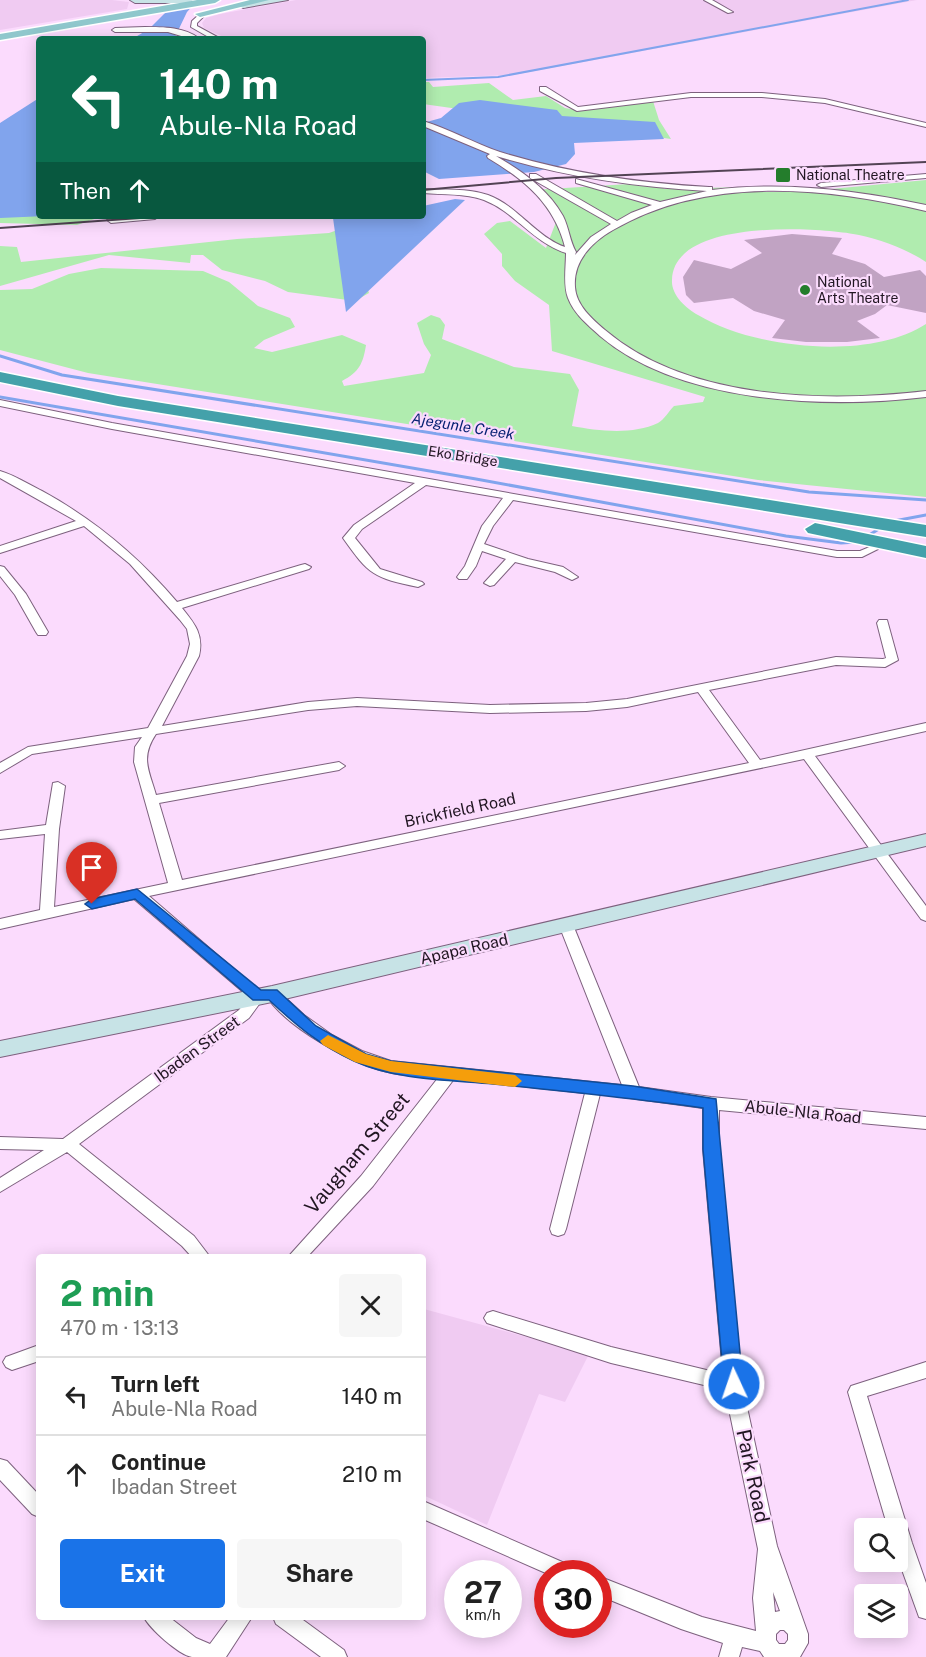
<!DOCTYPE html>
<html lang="en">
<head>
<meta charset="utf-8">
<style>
  :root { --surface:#fff; --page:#f6f6f6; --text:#222; --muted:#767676; --line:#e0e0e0; --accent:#1a73e8 }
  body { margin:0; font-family:"Public Sans",sans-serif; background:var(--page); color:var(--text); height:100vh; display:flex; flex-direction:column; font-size:22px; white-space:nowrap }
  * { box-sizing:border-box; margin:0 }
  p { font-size:20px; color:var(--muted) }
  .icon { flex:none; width:33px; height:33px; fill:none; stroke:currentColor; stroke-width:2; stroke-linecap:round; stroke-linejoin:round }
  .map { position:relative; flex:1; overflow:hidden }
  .sheet { position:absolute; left:36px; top:1254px; width:390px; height:366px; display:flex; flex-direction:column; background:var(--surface); border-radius:6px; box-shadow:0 3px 15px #0003 }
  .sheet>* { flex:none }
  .banner { position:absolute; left:36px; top:36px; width:390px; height:183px; border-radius:6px; box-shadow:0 3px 15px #0003; background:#0b6e4f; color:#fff; overflow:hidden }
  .tools { position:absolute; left:854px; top:1518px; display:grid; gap:12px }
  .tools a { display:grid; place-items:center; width:54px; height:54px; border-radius:6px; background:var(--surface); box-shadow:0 3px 15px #0003; font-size:30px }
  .speed { position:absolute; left:444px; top:1560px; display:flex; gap:12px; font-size:30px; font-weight:700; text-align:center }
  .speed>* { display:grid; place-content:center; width:78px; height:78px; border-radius:50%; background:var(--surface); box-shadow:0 3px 15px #0003; line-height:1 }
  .speed small { font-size:15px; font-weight:400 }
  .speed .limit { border:9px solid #d22; background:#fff; color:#111 }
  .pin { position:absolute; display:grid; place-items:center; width:51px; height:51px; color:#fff; margin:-62px -26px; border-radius:50% 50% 50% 0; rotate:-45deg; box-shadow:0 0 6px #0007 }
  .pin .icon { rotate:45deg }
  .me { position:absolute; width:66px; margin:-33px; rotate:357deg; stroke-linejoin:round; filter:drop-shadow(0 0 4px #0008) }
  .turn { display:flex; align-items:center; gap:21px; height:126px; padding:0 24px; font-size:27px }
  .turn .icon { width:78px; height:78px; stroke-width:2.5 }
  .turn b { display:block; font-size:42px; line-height:51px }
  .then { display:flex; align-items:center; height:57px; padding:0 24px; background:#0003; gap:12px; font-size:22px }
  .round { display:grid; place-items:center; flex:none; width:63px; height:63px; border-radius:6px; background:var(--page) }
  .head { display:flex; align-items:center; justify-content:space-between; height:102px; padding:0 24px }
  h1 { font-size:36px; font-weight:700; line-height:45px; color:#1e9e55 }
  .primary-button { display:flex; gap:12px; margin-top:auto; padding:12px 24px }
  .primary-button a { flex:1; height:69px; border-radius:6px; background:var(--accent); color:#fff; font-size:24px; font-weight:700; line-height:69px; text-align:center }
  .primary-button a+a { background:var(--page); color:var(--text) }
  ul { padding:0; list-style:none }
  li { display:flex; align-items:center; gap:18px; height:78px; padding:0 24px; border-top:2px solid var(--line) }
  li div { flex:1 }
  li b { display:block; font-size:22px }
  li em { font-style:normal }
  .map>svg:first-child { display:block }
  .built { fill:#f0cbf2 }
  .green { fill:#b0ecaf }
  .water { fill:#81a4ed }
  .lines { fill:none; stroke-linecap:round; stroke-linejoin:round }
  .stream-far1 { stroke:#81a4ed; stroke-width:2 }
  .stream { stroke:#81a4ed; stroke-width:3 }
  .building { fill:#c1a3c3 }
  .street-casing { stroke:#7d617e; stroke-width:2 }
  .secondary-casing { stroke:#7d617e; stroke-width:2 }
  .primary-casing { stroke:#fff; stroke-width:3 }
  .highway-casing { stroke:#fff; stroke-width:3 }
  .street { fill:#fff; fill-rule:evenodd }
  .secondary { fill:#c7e3e6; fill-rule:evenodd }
  .primary { fill:#8fc7cc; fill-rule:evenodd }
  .highway { fill:#44a1aa; fill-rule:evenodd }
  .rail { stroke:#524354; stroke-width:2 }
  .route { fill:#1a73e8; stroke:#114b97; stroke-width:1.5 }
  .slow { fill:#f59e0b }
  .poi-dot { fill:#247d2c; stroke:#fbdbfd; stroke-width:2 }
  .labels { text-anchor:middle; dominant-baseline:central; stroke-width:4.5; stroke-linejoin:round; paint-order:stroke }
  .far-poi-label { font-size:14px; fill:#211622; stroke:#fbdbfd; text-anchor:start }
  .far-street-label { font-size:14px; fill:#211622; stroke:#fbdbfd }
  .far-water-label { font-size:15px; font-style:italic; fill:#051f71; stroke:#fbdbfd }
  .street-label { font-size:16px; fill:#211622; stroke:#fbdbfd }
  .near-street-label { font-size:20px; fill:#211622; stroke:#fbdbfd }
</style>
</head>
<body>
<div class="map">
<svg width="926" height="1657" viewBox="0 0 926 1657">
  <rect width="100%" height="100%" fill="#fbdbfd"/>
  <g class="built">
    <polygon points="0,0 112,0 129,2 127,9 0,30"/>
    <polygon points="296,0 917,0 513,75 423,78 423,39 228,39 204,28 202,23 206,18 220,14"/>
    <polygon points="424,1309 589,1354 565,1402 539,1394 487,1525 423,1495"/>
  </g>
  <g class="green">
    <polygon points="423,82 429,82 433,87 489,83 513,100 546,96 565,108 582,111 653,101 659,120 671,139 423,104"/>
    <path d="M926 180V262C906 249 883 240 859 235 819 227 673 218 672 280 671 295 686 308 698 315 754 349 869 361 926 324V497L758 480 88 373 0 350V290L32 289 69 274 101 268 203 271 229 282 258 306 290 318 295 327 264 340 254 348 272 352 342 335 366 345C363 364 359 372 342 381L344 386 424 373 431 355 424 344 417 323 431 315 440 318 445 325 442 339 514 367 570 374 579 390 572 426C598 431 633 435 658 423 664 420 669 411 674 406L703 402 705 397 552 351 549 305 515 281 502 266V254L484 234 497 223 510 221 546 248 556 222 533 190 661 182 664 189 742 187 750 192H799Z"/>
    <polygon points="0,211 39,216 103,216 77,225 0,223"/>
    <polygon points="346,227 369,293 355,301 288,292 265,281 222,270 203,255 191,255 190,263 109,255 0,286 0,246 17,247 21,262 237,239 329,233"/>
  </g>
  <g class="water">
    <polygon points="178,0 198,0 187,12 175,37 182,39 132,39 149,29"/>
    <polygon points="39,98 39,216 46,216 0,218 0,123"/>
    <polygon points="480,100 557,110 562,116 655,122 664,139 574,143 575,154 566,164 534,172 439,179 423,171 423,123 441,118 459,103"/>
    <polygon points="455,199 465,200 346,312 333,218 423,216 423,206"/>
  </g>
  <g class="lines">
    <polyline class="stream-far1" points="423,80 498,77 908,0"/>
    <g class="stream">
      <polyline points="0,356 62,375 809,492 926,500"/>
      <polyline points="0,397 476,479 786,536 841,543 857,542"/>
      <polyline points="894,521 926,515"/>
      <polyline points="866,537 882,527"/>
    </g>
  </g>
  <polygon class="building" points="792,234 842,238 832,254 865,264 884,277 920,270 926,276 926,313 887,305 875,314 857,321 880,338 847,342 806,342 772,338 785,320 754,311 733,298 694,303 686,295 683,277 694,260 731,269 762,253 744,240"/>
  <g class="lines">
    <g class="street-casing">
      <g id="street">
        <polygon points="704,0 712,0 733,12 728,13"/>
        <polygon points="202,12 207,13 197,23 197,26 221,39 212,39 191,27 192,21"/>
        <path d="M145 27C164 27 185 27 200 39H191L168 32H115L112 30 115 28Z"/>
        <polygon points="540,87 546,87 578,107 691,93 762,93 825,99 926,123 926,127 825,103 762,97 691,97 577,111 540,91"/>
        <path d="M423 121C449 129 474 143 500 152 568 173 638 183 709 187H712V190C784 181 856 190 926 205V211C824 187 707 175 613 230 592 242 573 261 575 287 576 305 592 319 605 330 687 400 824 403 926 391V397C827 409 680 404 600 336 588 325 574 314 568 298 563 286 566 266 566 253 531 241 515 212 484 200 465 193 442 195 423 193V189C444 190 467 188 488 195 518 206 535 236 565 247 554 204 525 180 488 158L487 156 490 154 423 126ZM496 156C565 177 635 187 707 191L660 202 576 179V183L652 205 631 213 617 221 536 174H530V178L611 224 591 237 575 255 576 252C570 242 569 228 563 216 548 189 522 171 496 156Z"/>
        <polygon points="926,174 926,178 821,187 817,185 821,183"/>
        <polygon points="127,216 159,216 155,219 111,223 107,220"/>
        <path d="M0 400 112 423 837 551H860L872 546 878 549 862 557H837L513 500 493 526 484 544 528 559 563 567 578 577 572 580 555 572 515 562 494 585 490 586 484 583 506 559 482 551 476 566 467 579H459L457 577 465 566 482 526 503 498 426 485 362 529 355 538 380 569 422 582 424 584 418 587C374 578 369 575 343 538L354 525 415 483 112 429 0 406Z"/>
        <path d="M0 471C14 475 28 484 42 491 95 520 138 556 177 602L301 565 305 564 311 567 309 569 182 608C195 624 204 635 199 656L162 726 308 702 357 698 490 705 586 703 627 699 836 657 883 659 886 658 877 623 879 620H887L898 660 885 667 836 665 709 690 760 760 926 723V731L815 756 926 906V921L921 919 804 759 149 896 265 996 249 1018 79 1144 194 1236 210 1257H192L182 1246 67 1152 0 1192V1178L44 1150 0 1149V1137L63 1139 239 1010 249 997 134 899 0 929V919L40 910 45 834 0 839V831L46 825 53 783 58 782 65 786 59 829 54 907 168 883 134 762 135 747 142 737 32 754 0 773V763L28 747 148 728 187 656 190 644 187 629 180 620 130 564 84 526 0 553V546L76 521 0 478ZM698 692 749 763 182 880 159 803 339 770 345 766 339 762 156 795C149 770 140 758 156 734L308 710 357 706 490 713 586 711 627 707Z"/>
        <polygon points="0,566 4,567 26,594 48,632 46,635 38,635 36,632 15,595 0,576"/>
        <path d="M566 920 573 925 639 1087 711 1097 926 1117V1129L719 1110V1149L742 1384 777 1546 808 1634V1643L800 1657H764L760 1651 742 1647 739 1657H719L723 1643 681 1629 598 1595V1576L702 1617 756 1631 753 1598 758 1549 725 1390 611 1363 487 1323 484 1318 487 1313 493 1311 611 1347 723 1374 703 1149V1108L600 1094 566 1229 564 1234 558 1236 552 1234 550 1229 585 1093 454 1079 373 1186 307 1257H288L361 1176 438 1078C423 1076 407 1076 392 1073 354 1066 285 1027 265 994L267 990H277L304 1015 332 1035 362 1051 391 1061 622 1085 559 925ZM773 1592 780 1611 775 1612ZM780 1630H784L788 1634V1640L785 1644H779L776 1640V1634Z"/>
        <polygon points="39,1345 39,1361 12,1370 6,1367 3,1362 6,1357"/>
        <polygon points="926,1362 926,1378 867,1396 912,1543 926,1583 926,1619 919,1617 897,1556 897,1528 888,1528 848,1392 851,1386"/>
        <polygon points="0,1459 7,1461 39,1495 39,1517 32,1514 0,1480"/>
        <polygon points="423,1501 576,1568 579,1574 548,1574 423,1519"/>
        <path d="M144 1617H169L196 1638 210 1644 230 1617H252L226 1657C215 1657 202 1657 192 1657 179 1655 149 1628 144 1617Z"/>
        <polygon points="273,1617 299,1617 344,1650 347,1657 321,1657 276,1624"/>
      </g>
    </g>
    <g class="secondary-casing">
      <g id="secondary">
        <polygon points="130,0 193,0 188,3 135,3"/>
        <polygon points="260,0 288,0 243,8 238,5"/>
        <polygon points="926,834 926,846 272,1002 0,1057 0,1041 272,986"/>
      </g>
    </g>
    <g class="primary-casing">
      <g id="primary">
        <polygon points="197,0 220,0 215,3 0,40 0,34"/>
        <polygon points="250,0 269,0 200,17 195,14"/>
      </g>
    </g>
    <g class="highway-casing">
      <g id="highway">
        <polygon points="0,372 118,396 926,525 926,537 118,406 0,382"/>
        <polygon points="815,523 926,546 926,558 808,533 805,529"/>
      </g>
    </g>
    <use href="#street" class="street"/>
    <use href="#secondary" class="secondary"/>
    <use href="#primary" class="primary"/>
    <use href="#highway" class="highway"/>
    <g class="rail">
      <polyline points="423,190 556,178 926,162"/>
      <polyline points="0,228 168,216"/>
    </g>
  </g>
  <path class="route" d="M137 889 261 990H277L316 1026 366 1054 391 1061 633 1086 716 1099 743 1384 740 1389 734 1391 727 1389 724 1384 703 1149V1108C633 1098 563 1091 493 1084 449 1080 395 1080 354 1061 318 1044 297 1026 269 1000H253L135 899 92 909 85 904 92 899Z"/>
  <polygon class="slow" points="328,1035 366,1054 391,1061 515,1075 522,1081 515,1087 391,1072 355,1062 323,1045 320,1041"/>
  <g class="poi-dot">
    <rect x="775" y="167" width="16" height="16" rx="3"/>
    <circle cx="805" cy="290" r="6"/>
  </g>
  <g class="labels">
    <g class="far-poi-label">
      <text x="796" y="175">National Theatre</text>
      <text x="817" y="282">National<tspan x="817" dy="16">Arts Theatre</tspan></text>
    </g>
    <g class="far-street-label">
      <text transform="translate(463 456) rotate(9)">Eko Bridge</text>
    </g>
    <g class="far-water-label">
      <text transform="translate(463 426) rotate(9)">Ajegunle Creek</text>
    </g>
    <g class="street-label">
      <text transform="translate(460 810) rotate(-12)">Brickfield Road</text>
      <text transform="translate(464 949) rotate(-13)">Apapa Road</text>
      <text transform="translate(197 1049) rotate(-36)">Ibadan Street</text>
      <text transform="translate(803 1112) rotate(6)">Abule-Nla Road</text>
    </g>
    <g class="near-street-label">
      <text transform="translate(357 1153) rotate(-50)">Vaugham Street</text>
      <text transform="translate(753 1476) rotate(78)">Park Road</text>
    </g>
  </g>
</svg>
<div class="tools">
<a><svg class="icon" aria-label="search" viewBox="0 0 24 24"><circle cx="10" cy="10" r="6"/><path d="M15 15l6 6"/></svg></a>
<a><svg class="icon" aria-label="layers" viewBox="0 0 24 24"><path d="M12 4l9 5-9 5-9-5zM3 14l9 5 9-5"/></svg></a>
</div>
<div class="speed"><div>27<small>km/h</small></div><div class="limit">30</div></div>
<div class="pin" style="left:92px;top:904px;background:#d93025"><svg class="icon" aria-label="arrive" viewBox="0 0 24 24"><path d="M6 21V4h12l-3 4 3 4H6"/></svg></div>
<svg class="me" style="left:734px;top:1384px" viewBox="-20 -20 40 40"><circle r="17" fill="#1a73e8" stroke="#fff" stroke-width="3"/><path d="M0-11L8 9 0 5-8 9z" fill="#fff"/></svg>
<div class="banner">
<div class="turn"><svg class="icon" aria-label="left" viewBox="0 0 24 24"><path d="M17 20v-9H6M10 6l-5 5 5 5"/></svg><div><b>140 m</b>Abule-Nla Road</div></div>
<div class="then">Then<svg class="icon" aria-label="ahead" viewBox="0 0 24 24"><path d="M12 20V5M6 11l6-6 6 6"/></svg></div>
</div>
<section class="sheet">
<div class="head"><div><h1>2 min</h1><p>470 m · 13:13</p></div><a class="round"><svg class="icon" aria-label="close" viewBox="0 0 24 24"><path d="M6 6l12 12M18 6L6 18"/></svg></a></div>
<ul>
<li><svg class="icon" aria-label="left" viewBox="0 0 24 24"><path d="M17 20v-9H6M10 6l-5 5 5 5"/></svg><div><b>Turn left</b><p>Abule-Nla Road</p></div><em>140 m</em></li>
<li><svg class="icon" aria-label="ahead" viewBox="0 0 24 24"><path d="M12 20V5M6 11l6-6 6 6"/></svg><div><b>Continue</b><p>Ibadan Street</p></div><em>210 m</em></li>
</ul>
<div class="primary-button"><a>Exit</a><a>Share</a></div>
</section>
</div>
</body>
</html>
